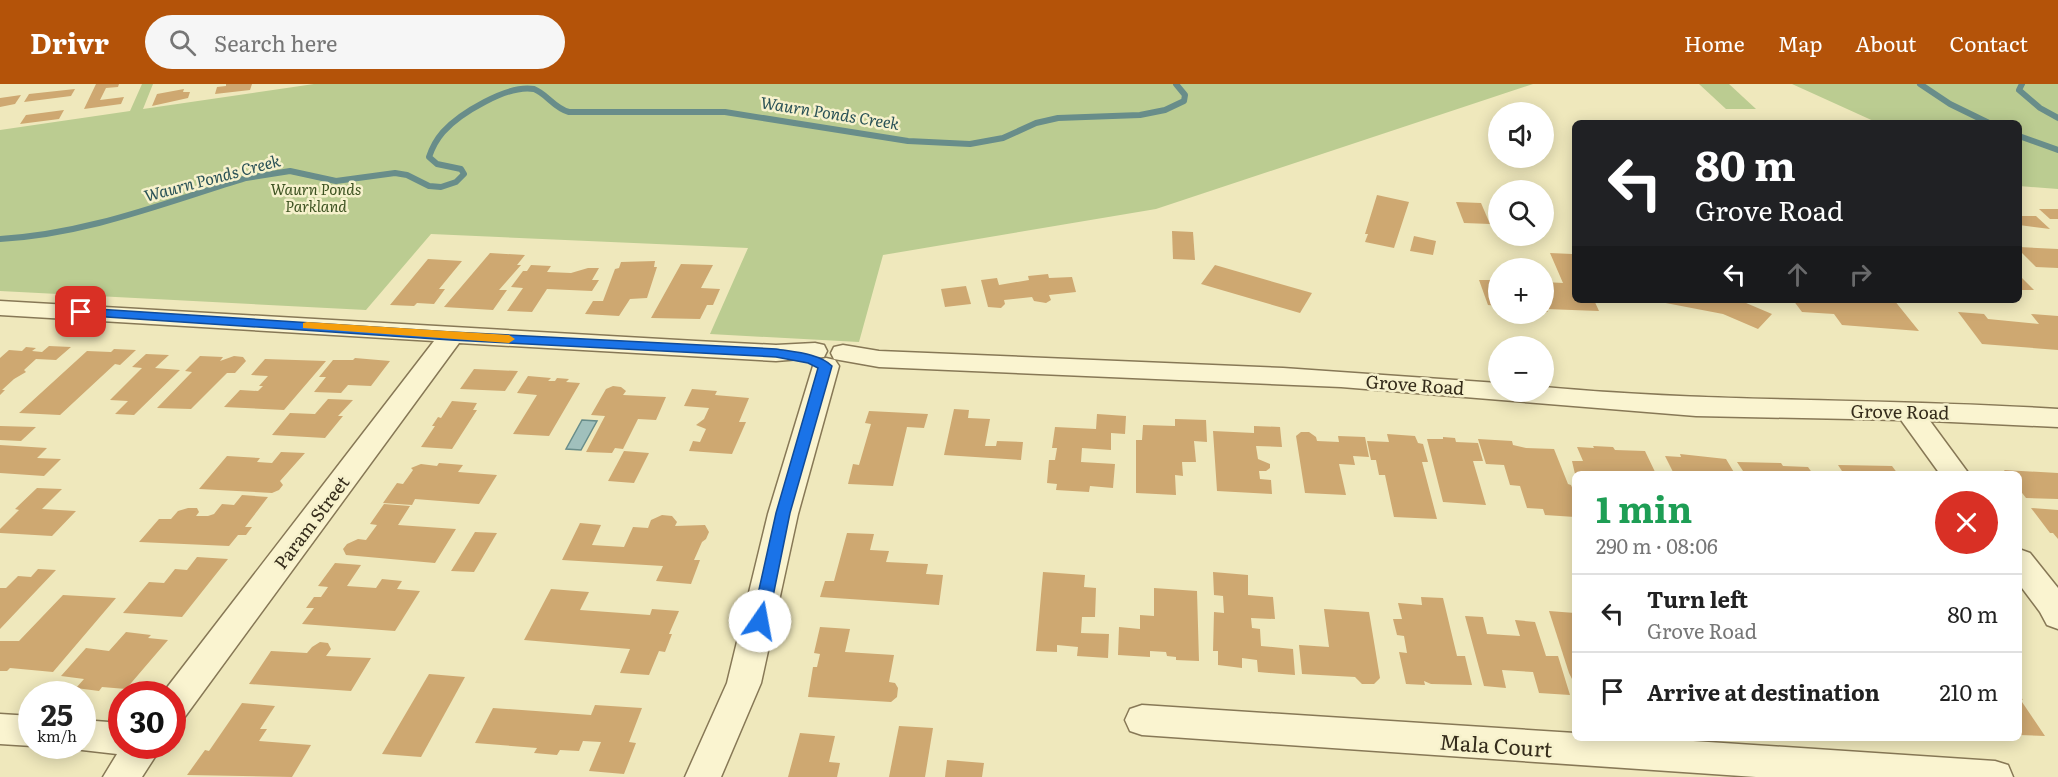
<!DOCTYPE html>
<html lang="en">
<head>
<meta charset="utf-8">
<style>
  :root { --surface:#fff; --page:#f6f6f6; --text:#222; --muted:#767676; --line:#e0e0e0; --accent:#b45309 }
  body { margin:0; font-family:Literata,serif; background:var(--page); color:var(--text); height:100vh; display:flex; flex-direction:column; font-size:22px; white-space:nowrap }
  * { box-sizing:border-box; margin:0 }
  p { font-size:20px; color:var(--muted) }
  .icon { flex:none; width:33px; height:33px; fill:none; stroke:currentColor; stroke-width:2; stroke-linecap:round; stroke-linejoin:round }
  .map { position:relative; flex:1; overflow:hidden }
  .side { position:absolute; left:1572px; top:387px; width:450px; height:270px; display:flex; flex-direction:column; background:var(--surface); border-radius:9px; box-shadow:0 3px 15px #0003 }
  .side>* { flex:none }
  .hud { position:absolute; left:1572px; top:36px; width:450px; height:183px; border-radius:9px; box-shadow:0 3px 15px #0003; background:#202124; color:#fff; overflow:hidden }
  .controls { position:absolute; left:1488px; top:18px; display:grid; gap:12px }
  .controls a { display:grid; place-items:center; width:66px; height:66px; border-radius:50%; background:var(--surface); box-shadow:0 3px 15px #0003; font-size:30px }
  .speed { position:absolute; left:18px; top:597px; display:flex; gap:12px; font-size:30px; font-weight:700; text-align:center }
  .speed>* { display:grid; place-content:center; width:78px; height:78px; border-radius:50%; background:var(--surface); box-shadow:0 3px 15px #0003; line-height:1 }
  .speed small { font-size:15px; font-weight:400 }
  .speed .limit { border:9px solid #d22; background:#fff; color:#111 }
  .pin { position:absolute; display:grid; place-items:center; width:51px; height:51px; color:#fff; margin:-26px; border-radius:12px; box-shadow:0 3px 9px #0006 }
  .me { position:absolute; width:66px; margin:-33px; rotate:12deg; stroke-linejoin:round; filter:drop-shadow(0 0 4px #0008) }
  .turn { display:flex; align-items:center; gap:21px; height:126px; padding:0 24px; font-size:27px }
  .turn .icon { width:78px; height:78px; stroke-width:2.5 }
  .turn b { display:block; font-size:42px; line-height:51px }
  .lanes { display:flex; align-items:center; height:57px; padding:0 24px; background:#0003; justify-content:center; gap:30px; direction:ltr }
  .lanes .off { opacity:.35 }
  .round { display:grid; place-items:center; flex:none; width:63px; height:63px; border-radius:32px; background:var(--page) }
  .head { display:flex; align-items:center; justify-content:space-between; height:102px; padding:0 24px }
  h1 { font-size:36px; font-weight:700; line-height:45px; color:#1e9e55 }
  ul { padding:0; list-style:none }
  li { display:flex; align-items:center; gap:18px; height:78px; padding:0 24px; border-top:2px solid var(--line) }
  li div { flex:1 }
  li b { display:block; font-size:22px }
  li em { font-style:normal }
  header { display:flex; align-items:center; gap:36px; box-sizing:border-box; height:84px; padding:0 30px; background:var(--accent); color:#fff }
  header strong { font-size:28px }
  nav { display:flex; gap:33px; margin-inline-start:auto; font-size:21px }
  .search { width:420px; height:54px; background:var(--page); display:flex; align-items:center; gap:15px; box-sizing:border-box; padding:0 21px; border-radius:33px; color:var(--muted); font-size:22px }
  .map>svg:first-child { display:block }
  .green { fill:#bbcc91 }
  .water { fill:#a0c0bc; stroke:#688d8a; stroke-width:1.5 }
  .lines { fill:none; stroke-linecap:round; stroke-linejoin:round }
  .stream { stroke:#688d8a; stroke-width:6 }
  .building { fill:#cea871 }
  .street-casing { stroke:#877856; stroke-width:3 }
  .street { fill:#faf4d0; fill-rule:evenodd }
  .route { fill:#1a73e8; stroke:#114b97; stroke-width:1.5 }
  .slow { fill:#f59e0b }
  .labels { text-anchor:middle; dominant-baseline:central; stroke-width:5; stroke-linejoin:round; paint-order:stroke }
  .far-park-label { font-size:15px; font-style:italic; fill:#3d5221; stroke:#f6f1cc }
  .far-water-label { font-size:16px; font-style:italic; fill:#295156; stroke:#f6f1cc }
  .street-label { font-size:18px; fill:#352c1b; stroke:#f6f1cc }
  .near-street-label { font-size:21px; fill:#352c1b; stroke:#f6f1cc }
</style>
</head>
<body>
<header>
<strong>Drivr</strong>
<div class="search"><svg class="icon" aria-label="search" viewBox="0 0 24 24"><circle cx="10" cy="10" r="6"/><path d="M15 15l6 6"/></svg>Search here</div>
<nav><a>Home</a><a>Map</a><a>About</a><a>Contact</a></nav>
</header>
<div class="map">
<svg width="2058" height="693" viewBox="0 0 2058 693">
  <rect width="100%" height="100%" fill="#efe8bc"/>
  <g class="green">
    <polygon points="142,0 153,0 143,25 314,0 1533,0 1156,125 883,171 859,258 710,250 748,164 431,150 366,226 0,207 0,46 130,27"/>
    <polygon points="1699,0 1729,0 1756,25 1726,25"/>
    <polygon points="1792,0 2058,0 2058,105 2019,102 2019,39 1878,39"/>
  </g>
  <polygon class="water" points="582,336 597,337 581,366 566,365"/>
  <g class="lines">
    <g class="stream">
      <polyline points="1920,0 1950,20 1989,39"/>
      <polyline points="2022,0 2019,6 2040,24 2058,34"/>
      <polyline points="2019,52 2058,66"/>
      <path d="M0 155C87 150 164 119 246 94L290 87 336 97 395 89 407 91 429 102 441 103 456 98 464 90 461 85 437 80 429 73C432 64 436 56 443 48 459 30 508 0 534 5 547 10 554 24 569 28H725L908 57 970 60 1003 54 1036 39 1058 34 1140 31 1165 26 1184 17 1185 11 1176 0"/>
    </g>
  </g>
  <g class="building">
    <polygon points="96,0 119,0 118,3 106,4 100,16 124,13 121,20 84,25"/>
    <polygon points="226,0 252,0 250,6 215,10 217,3 226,2"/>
    <polygon points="75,5 71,12 24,18 29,10"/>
    <polygon points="184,5 183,8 190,8 188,14 152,22 157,10"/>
    <polygon points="21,11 15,20 0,23 0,14"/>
    <polygon points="64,26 59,35 20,40 26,31"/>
    <polygon points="1377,111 1409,118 1394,164 1365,158 1368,150 1365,150"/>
    <polygon points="1456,118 1481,119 1490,140 1464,139"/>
    <polygon points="2039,125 2058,125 2058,135 2050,135"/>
    <polygon points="2019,132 2036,132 2050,145 2019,141"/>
    <polygon points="1172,147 1193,148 1195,176 1173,175"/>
    <polygon points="1414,152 1436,157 1433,171 1410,167"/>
    <polygon points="2019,163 2058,165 2058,184 2036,183 2019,166"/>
    <polygon points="490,169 525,171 517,181 521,181 499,206 507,206 493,226 444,223"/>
    <polygon points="1550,169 1572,170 1575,177 1575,216 1594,216 1599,227 1546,225 1548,228 1544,228 1544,198 1563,199"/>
    <polygon points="428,175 462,177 439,205 445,205 434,220 417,219 414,222 390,221"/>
    <polygon points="655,177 654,183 657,183 647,214 630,215 619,232 585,230 593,217 603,217 615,185 619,184 621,178"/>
    <polygon points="681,180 713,181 701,204 720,205 713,221 707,221 700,235 651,234"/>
    <polygon points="531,181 551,182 547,188 571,189 588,184 599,184 592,196 599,196 592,207 547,205 532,228 507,227 523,204 511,203 523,187 527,187"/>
    <polygon points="1215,181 1312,209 1300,229 1201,200"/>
    <polygon points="1048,190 1049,194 1072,193 1076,208 1049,211 1051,216 1046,219 1034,217 1032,213 1004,216 1005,220 1001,224 988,223 981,196 997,194 999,201 1029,196 1028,192"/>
    <polygon points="2019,191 2034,206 2019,206"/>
    <polygon points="1479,196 1498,196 1498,222 1488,221"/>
    <polygon points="966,202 971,220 945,223 941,205"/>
    <polygon points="1650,216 1739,216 1772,230 1758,245 1723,230"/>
    <polygon points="1793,216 1867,219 1865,216 1894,216 1919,247 1842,241 1834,230 1802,228"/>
    <polygon points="1958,228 1984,230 1988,235 2039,240 2031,230 2058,232 2058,266 1982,260"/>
    <polygon points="49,262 71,263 56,276 36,275 24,286 26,288 14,295 2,306 5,306 0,311 0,274 9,266 22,267 26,263 36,264 32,267 42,268"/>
    <polygon points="114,265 136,266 120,281 115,280 60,331 19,329 87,267 111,268"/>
    <polygon points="146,270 169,271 155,284 180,286 134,331 115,330 128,317 110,316 142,284 132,283"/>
    <polygon points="200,272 223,273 220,277 234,272 243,273 246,277 235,289 227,289 191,325 157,324 192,288 185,287"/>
    <polygon points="355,274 390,277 371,302 348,301 341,309 314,308 326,293 319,293 333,276 353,276"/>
    <polygon points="265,275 326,277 284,326 224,323 240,306 258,307 263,302 259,302 268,292 251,291"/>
    <polygon points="474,285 518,287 505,307 460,305"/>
    <polygon points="528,292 551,294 548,297 555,297 557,294 569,295 566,298 580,299 549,352 513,350 537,311 517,309"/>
    <polygon points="613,302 621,303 626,307 623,311 666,313 656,336 638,335 623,365 615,364 612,369 586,368 605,332 591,331 606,305"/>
    <polygon points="692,305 717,307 715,311 749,314 739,338 746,338 732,370 689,367 693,357 700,358 706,345 696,341 704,335 709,324 684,322"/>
    <polygon points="328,315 353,316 338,332 343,332 325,354 272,351 290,329 315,330"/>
    <polygon points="452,317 477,319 473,326 477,326 452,365 421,363 435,342 432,342 438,333 441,334"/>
    <polygon points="954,325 969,326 968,334 990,335 985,362 996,362 997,357 1023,358 1021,376 944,371"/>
    <polygon points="869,327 928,330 924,344 907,343 893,402 848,400 853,380 859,381 871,340 865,339"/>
    <polygon points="1097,330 1126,332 1125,350 1111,349 1111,366 1082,364 1081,378 1115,380 1113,404 1090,402 1089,408 1056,406 1057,400 1047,399 1049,376 1055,376 1057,364 1052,364 1055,343 1096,345"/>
    <polygon points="1175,335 1206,336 1207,358 1194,357 1196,378 1182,378 1183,392 1175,391 1176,411 1136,409 1136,356 1142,356 1143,341 1175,342"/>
    <polygon points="0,342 36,343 21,357 0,356"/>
    <polygon points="1254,342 1280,343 1282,363 1256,362 1258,375 1270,380 1270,384 1266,387 1259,387 1260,395 1271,396 1272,410 1217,407 1213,347 1254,349"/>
    <polygon points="1301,348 1309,348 1316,353 1317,357 1339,358 1338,352 1365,353 1369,373 1353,372 1355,381 1339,380 1346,411 1305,409 1296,352"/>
    <polygon points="1387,350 1415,352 1418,359 1423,360 1428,378 1422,378 1437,435 1394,433 1385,391 1379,391 1376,376 1371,376 1367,357 1389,358"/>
    <polygon points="1443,353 1455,354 1456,358 1478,359 1483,377 1473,377 1486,421 1443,418 1427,355 1443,355"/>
    <polygon points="1478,355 1512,357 1513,361 1526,364 1554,365 1568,400 1571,401 1575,410 1575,433 1545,431 1543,425 1527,424 1520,402 1510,401 1504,381 1486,380"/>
    <polygon points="0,361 47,364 37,374 61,375 44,392 0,389"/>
    <polygon points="1593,362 1613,363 1615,366 1645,367 1656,390 1575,390 1572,377 1583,377 1577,363 1594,364"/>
    <polygon points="624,367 649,369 634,399 608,397"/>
    <polygon points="281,368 305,369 280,397 283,401 279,406 272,409 199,405 227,372 260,374 257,378 272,379"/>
    <polygon points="1680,370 1726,375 1735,390 1667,390 1666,388 1673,388 1665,372 1681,373"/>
    <polygon points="1737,378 1781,379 1783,382 1808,383 1813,390 1745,390"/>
    <polygon points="439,379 463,381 458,388 497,391 479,420 415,415 412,421 383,419 397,399 403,400 413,386 411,384 421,380 437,382"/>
    <polygon points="1838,381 1892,382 1898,390 1844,390"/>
    <polygon points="2004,386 2058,389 2058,415 2026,414 2019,405 2019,390 2007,390"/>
    <polygon points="37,404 62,405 42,425 76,427 52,452 0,449 0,445 19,426 15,425"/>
    <polygon points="242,411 268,413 245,443 252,443 246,451 238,451 229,462 139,458 159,435 171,435 178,427 188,424 197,424 199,428 196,432 208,432 214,430 222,420 234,421"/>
    <polygon points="384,420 410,422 398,441 456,445 435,479 346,471 343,465 347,460 358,455 366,456 377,441 370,440"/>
    <polygon points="2031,424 2058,426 2058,455 2053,449 2050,449"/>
    <polygon points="662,431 672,432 677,438 675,442 705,441 709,448 706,455 702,458 694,476 700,476 691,500 656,497 663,482 562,476 580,439 601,441 592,461 624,463 633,443 648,444 651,436"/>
    <polygon points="475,448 497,449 474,488 451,487"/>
    <polygon points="847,449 874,450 870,466 889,467 886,478 928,480 926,490 943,491 939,521 820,513 825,497 834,497"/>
    <polygon points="197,473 228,475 182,533 123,529 149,498 164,499 175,485 187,486"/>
    <polygon points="335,479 361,481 347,502 376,504 382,495 402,497 397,505 420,507 395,547 302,540 314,524 306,524 314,513 321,513 328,503 318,502"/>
    <polygon points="38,485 56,486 0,545 0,504 6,504 18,492 31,493"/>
    <polygon points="1043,488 1085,491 1084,503 1096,504 1095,533 1082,533 1081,549 1109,550 1108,574 1077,572 1078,563 1057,561 1057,568 1036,567"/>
    <polygon points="1213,488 1248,491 1248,511 1273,513 1275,535 1251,534 1252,544 1260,545 1261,562 1293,565 1295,591 1258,588 1257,576 1242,574 1242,584 1218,581 1218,567 1213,567 1214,528 1224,529 1223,512 1214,511"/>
    <polygon points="1154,504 1197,507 1199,577 1176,576 1176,573 1167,572 1166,568 1150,567 1150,573 1118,571 1119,543 1140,545 1140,531 1154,532"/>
    <polygon points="551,505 589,508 580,526 650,531 652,525 679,527 669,550 672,550 665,568 659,567 649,591 620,589 630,565 524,556"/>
    <polygon points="63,511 116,514 53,588 10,584 7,587 0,587 0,557 19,557"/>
    <polygon points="1421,513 1443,514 1457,572 1465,572 1472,601 1431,600 1424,597 1425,601 1406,600 1399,568 1407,569 1404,552 1397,551 1393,535 1402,535 1398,519 1422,521"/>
    <polygon points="1324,525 1369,528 1380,594 1374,600 1362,600 1355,593 1302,590 1299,561 1329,563"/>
    <polygon points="1549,527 1575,529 1575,601 1569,589"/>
    <polygon points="1465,532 1483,533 1487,550 1520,552 1515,536 1535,538 1546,572 1558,572 1570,611 1539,609 1533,588 1502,586 1506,604 1484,602"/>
    <polygon points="820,543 850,545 845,568 894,571 889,598 895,599 898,604 897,613 891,618 808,613 813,583 817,583 820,570 814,569"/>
    <polygon points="126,548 151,551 148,554 168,556 126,605 102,603 99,607 76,604 84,595 61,592 86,564 109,567"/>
    <polygon points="320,558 328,559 331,565 326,572 371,574 351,607 249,600 271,567 307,569 312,563"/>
    <polygon points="429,590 465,593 421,673 382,670"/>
    <polygon points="2019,610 2023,616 2020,615 2045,652 2019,651"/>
    <polygon points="242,619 275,622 260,645 267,645 259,657 311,661 292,693 187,691 205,666 209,667"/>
    <polygon points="595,621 642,624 629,658 636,659 624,690 589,687 601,658 583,657 579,667 560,666 557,671 534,669 537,664 475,659 493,624 591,631"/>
    <polygon points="899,642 933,644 925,693 889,693"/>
    <polygon points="800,649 835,652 829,678 840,679 837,693 788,693"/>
    <polygon points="947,676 984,679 982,693 945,693"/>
  </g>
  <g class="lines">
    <g class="street-casing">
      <g id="street">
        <polygon points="0,217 696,257 776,261 815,259 824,261 827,267 824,273 776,277 459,259 184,634 172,639 172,610 162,610 434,257 0,231"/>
        <path d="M843 261 879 267 1283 284 1498 299V308H1544V303C1715 319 1887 314 2058 325V343L1930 337 1969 390H1940L1901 336 1696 332 1341 303 879 283 834 275 831 269 834 263Z"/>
        <polygon points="826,274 835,276 839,282 798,430 761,599 721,693 685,693 727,599 768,430 813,282 817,276"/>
        <polygon points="2019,465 2030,469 2058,504 2058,545 2047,541 2040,528 2019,500"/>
        <polygon points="1142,621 1575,649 1575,654 1648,654 1995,677 2008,681 2013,693 1756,693 1142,651 1130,647 1125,636 1130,625"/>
        <polygon points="0,630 32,632 32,662 34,662 32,662 0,660"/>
        <polygon points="82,636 122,639 122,662 162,662 142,693 103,693 117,670 82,666 70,662 82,662"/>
      </g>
    </g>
    <use href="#street" class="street"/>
  </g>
  <path class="route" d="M81 224 451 248 776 265C793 268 819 269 832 282L790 429 768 537 766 542 760 544 754 542 752 537 776 429 818 284 808 279 776 273 451 256 77 231 75 228Z"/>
  <polygon class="slow" points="307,238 509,251 515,255 509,259 303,244 303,239"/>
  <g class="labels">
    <g class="far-park-label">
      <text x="316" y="104">Waurn Ponds<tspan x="316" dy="17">Parkland</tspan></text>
    </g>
    <g class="far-water-label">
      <text transform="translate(830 28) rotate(9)">Waurn Ponds Creek</text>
      <text transform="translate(212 93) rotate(-15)">Waurn Ponds Creek</text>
    </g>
    <g class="street-label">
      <text transform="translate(1415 300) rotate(4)">Grove Road</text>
      <text transform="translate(1900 327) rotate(1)">Grove Road</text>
      <text transform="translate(311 438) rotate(-53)">Param Street</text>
    </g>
    <g class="near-street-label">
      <text transform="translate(1496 660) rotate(4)">Mala Court</text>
    </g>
  </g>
</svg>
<div class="controls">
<a><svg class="icon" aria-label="sound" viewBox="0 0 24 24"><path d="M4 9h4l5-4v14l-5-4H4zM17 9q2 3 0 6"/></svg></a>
<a><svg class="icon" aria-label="search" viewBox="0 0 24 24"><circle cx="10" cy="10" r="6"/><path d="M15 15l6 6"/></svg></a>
<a>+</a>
<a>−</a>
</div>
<div class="speed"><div>25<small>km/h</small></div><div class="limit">30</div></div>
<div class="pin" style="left:81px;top:228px;background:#d93025"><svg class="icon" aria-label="arrive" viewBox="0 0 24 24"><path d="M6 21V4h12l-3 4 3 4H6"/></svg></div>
<svg class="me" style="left:760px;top:537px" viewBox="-20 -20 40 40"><circle r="19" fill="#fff"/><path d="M0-13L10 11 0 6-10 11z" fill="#1a73e8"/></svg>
<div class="hud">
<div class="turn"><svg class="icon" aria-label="left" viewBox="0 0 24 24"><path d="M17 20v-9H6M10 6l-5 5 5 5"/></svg><div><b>80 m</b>Grove Road</div></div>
<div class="lanes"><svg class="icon" aria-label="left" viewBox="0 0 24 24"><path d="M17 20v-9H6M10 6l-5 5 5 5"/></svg><svg class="icon off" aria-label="ahead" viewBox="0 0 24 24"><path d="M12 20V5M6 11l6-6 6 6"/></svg><svg class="icon off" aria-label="right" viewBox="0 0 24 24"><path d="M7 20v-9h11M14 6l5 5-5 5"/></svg></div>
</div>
<section class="side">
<div class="head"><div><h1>1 min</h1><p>290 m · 08:06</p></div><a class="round" style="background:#d93025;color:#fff"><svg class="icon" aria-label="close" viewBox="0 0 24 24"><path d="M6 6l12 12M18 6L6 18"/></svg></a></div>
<ul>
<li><svg class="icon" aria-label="left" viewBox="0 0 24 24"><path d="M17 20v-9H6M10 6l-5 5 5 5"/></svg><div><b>Turn left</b><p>Grove Road</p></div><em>80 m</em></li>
<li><svg class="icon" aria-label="arrive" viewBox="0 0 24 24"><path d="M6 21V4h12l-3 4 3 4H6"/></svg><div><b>Arrive at destination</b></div><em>210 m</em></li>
</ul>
</section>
</div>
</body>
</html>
